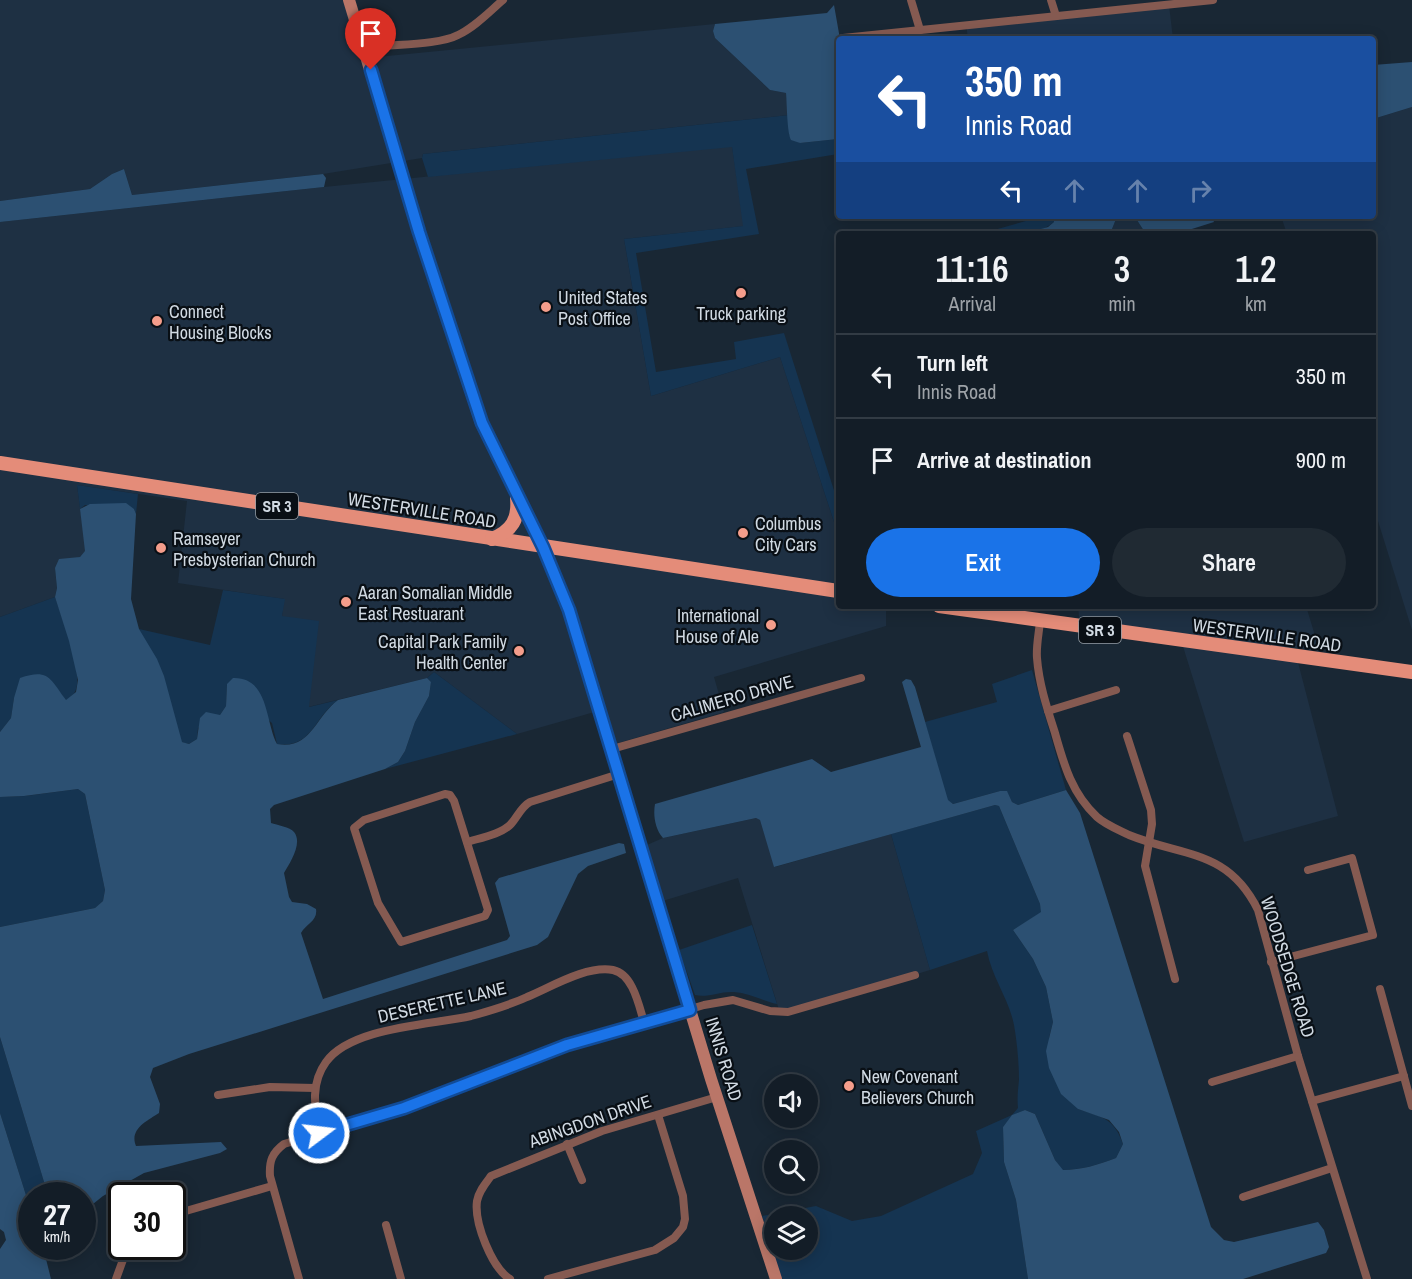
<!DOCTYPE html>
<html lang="en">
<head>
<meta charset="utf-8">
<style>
  :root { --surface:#131d27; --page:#202a33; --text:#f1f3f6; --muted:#9da2a7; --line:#323b44; --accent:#1a73e8 }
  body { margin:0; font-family:"Archivo Narrow",sans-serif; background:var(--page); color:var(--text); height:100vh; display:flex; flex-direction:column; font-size:22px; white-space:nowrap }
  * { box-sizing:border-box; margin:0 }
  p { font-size:20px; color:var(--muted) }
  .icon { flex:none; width:33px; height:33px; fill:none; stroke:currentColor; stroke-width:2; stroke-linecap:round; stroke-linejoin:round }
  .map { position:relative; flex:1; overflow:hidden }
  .sheet { position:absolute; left:836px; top:231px; width:540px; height:378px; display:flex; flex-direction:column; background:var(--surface); border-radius:6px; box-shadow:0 3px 15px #0003,0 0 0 2px var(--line) }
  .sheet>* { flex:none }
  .top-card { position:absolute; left:836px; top:36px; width:540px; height:183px; border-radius:6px; box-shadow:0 3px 15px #0003,0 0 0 2px var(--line); background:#1a4fa0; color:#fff; overflow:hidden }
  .buttons { position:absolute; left:764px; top:1074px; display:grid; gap:12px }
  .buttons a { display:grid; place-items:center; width:54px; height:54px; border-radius:50%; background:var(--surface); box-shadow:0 3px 15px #0003,0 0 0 2px var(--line); font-size:30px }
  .speed { position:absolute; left:18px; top:1182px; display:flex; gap:12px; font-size:30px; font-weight:700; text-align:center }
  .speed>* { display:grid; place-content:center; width:78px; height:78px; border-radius:50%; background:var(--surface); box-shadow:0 3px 15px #0003,0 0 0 2px var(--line); line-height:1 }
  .speed small { font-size:15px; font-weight:400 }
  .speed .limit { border:3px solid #111; border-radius:9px; background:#fff; color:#111 }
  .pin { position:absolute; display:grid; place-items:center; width:51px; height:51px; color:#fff; margin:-62px -26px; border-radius:50% 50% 50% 0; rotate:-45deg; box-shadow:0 0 6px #0007 }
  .pin .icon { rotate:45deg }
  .me { position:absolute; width:66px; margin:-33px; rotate:75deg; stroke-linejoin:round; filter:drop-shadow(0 0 4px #0008) }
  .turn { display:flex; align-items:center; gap:21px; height:126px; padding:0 30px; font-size:27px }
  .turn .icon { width:78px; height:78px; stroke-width:2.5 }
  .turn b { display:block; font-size:42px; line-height:51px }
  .lanes { display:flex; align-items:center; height:57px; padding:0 30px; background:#0003; justify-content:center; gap:30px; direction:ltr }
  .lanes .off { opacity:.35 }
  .eta { display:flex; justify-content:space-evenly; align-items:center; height:102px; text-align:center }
  .eta b { font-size:36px; font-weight:600; line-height:42px }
  .primary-button { display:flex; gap:12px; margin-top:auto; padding:12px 30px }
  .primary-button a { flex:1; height:69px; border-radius:36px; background:var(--accent); color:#fff; font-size:24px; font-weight:600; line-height:69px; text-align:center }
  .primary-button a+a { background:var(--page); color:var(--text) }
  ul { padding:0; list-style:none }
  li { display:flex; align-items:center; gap:18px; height:84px; padding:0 30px; border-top:2px solid var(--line) }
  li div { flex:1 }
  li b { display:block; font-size:22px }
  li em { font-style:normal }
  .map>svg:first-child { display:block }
  .built { fill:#1e3043 }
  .green { fill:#153451; fill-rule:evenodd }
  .forest { fill:#2c5072 }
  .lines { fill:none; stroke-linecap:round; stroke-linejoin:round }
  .street { stroke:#855a51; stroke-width:8 }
  .secondary { stroke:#ba7668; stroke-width:12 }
  .primary { stroke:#e48c79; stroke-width:14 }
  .route-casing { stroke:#114b97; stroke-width:15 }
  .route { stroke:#1a73e8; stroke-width:10 }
  .poi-dot { fill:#f49d8b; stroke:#090f15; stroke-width:2 }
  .labels { text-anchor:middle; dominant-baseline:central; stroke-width:4.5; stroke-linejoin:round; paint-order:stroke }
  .shield { fill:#090f15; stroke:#959da5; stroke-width:1.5 }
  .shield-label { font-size:16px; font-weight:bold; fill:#d1dae3 }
  .poi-label { font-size:18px; fill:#d1dae3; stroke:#090f15; text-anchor:start }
  .street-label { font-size:18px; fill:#d1dae3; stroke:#090f15 }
</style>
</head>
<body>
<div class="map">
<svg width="1412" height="1279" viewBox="0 0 1412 1279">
  <rect width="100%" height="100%" fill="#192734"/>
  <g class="built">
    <polygon points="0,0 349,0 367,58 715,24 713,31 715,38 770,90 786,93 789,115 423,154 422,158 323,174 132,195 124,169 112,174 90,189 0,201"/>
    <polygon points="1169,5 1173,39 968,39 966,23"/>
    <polygon points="1412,107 1412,630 1373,505 1372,234 1287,234 1281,216 1372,216 1373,119"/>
    <polygon points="732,146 744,226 624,239 651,396 780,357 838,534 838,606 886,606 886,626 714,677 724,712 608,746 598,711 517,734 434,672 427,678 308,707 282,616 284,599 178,583 187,501 77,485 86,551 80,557 55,568 57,588 55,597 0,617 0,222 324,187"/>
    <polygon points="1121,216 1135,217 1146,234 1110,234 1116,219"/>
    <polygon points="1078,606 1306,606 1320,652 1294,647 1338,816 1244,842 1181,640 1080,626"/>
    <polygon points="756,818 760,820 775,867 891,834 930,970 796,1011 780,1013 738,878 656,903 640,848 663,838"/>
  </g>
  <g class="green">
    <polygon points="789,115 789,135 800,143 838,139 838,154 746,169 759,234 636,253 656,372 736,359 734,342 784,333 838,503 838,534 780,357 651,396 624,239 743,226 732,147 428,177 422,158 423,154"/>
    <path d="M1033 216H1053L1054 222C1035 238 1004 234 980 234L1033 219Z"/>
    <polygon points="77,485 138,494 136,514 134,509 85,505 80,509"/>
    <path d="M223 590 285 599 282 616 319 621 309 707 338 700C314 717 312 749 277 744L272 723 227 684 226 706 220 715 215 716 198 728 197 739 189 744 181 742 139 629 210 645Z"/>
    <path d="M55 597C61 615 83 673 76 689 75 694 70 697 67 700L14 698 11 718 0 732V617Z"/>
    <polygon points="1032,670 1066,790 1018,805 1012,802 1007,792 1000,791 953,804 947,800 925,722 997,702 992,684"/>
    <polygon points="434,672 517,734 385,769 398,762 405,751 415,722 429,696 431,682 427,678"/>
    <polygon points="78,789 85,794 105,890 103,901 95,908 0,927 0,797 25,796"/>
    <path d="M995 805 999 806 1040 904 1042 912 1013 930 1033 959 1046 987 1053 1022 1049 1038 1078 1109C1102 1117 1114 1118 1123 1144L1116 1158C1098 1165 1081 1170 1062 1170L1055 1160 1035 1114 1025 1110 1013 1115 1003 1127 1004 1162 1016 1200 1028 1279H781L762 1216 816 1206 852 1221 881 1216 973 1174 982 1153 976 1131 1012 1115 1018 1108C1017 1098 1018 1090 1019 1080 1019 1063 1017 1042 1014 1025 1009 999 992 978 987 951L930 970 891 834ZM774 1216H807V1250H774Z"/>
    <path d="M752 925 777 1004C763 1001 749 993 734 992 720 991 708 998 695 995L679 950Z"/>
    <polygon points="0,1037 48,1195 32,1196 31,1211 0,1113"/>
  </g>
  <g class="forest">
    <path d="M834 5 840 39H838V139L800 143 791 140C787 132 787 105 786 93L770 90 715 38 713 31 715 24 827 13Z"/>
    <polygon points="1412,62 1412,107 1373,119 1373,65"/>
    <polygon points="124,169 132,195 323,174 326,178 324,187 0,222 0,201 90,189 112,174"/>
    <polygon points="1053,216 1121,216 1116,219 1110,234 1023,234 1048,227 1054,222"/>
    <polygon points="1132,216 1211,216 1214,222 1176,234 1146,234 1135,217"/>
    <path d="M126 503 134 509 136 514 131 599 139 629 157 659 164 676 182 742 189 744 197 739 200 718 206 712 220 715 226 706 227 684 233 678C269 677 265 721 277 744 311 750 315 717 338 700L427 678 431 682 429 696 415 722 405 751 398 762 385 769 274 805 270 809 271 823C277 825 290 827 294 832 303 843 290 863 284 873L289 897 292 902 307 904 316 909C318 921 306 924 301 933L323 999 507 940 510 936 495 883 499 878 619 843 624 844 626 853 588 866 578 874 548 937 537 945 189 1054 153 1068 150 1077 160 1104 159 1113C147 1121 129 1129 136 1146L221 1142 227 1149 220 1153 144 1173 103 1196 83 1212 82 1196 48 1195 0 1037V927L95 908 103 901 105 890 85 794 78 789 24 796 0 797V732L11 718 14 698 20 678C49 668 50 679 66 700L76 692 78 680 69 641 55 597 57 588 55 568 59 559 80 557 85 551 80 509 90 504Z"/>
    <path d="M906 679 911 680 915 687 948 800 953 804 1000 791H1007L1012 802 1018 805 1066 790 1080 813 1211 1227 1224 1240 1234 1242 1318 1222 1324 1230 1329 1247 1326 1253 1243 1279H1028L1016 1200 1004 1162 1003 1127 1012 1115 1025 1110 1035 1114 1055 1160 1063 1170C1081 1170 1098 1165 1116 1158L1123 1144 1119 1132 1109 1120 1078 1109 1061 1094 1049 1068 1046 1051 1053 1022 1046 987 1033 959 1013 930 1041 912 1040 904 999 806 995 805 774 867 760 820 756 818 663 838C655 829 653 815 655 804L812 759 831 772 921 747 902 682Z"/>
    <polygon points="0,1113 31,1211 32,1246 43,1247 51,1279 0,1279 0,1249 6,1240 4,1232 0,1229"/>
  </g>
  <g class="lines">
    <g class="street">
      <polyline points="911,0 920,30"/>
      <polyline points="1051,0 1056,16"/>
      <polyline points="843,38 1213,0"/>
      <path d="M367 58 373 47C396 44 439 45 458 35 475 27 489 12 503 0"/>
      <path d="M1040 621C1039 633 1036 646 1037 658 1039 684 1047 708 1055 733 1064 765 1072 794 1097 817 1106 825 1119 830 1129 835 1183 857 1228 849 1258 910L1298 1056 1367 1279"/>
      <polyline points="1048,711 1116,690"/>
      <polyline points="1127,736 1151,810 1152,824 1145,866 1175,979"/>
      <polyline points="612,749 861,678"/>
      <polygon points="445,794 450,795 454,801 488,910 485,916 401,942 378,903 354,828 364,820"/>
      <path d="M467 842C480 838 502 834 511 824 518 816 521 807 530 802L619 774"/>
      <polyline points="1271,962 1373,935 1352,858 1308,870"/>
      <polyline points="1380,989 1412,1106"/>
      <polyline points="1212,1082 1298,1056"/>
      <polyline points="218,1095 270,1087 315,1088"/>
      <polyline points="1312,1101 1404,1076"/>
      <path d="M319 1133C315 1108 310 1084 326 1062 351 1027 430 1025 471 1016 489 1011 510 1005 527 997 551 987 587 965 613 970 633 974 639 1006 644 1022"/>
      <polyline points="567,1144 582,1180"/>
      <polyline points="1243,1197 1332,1168"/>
      <polyline points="172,1215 272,1186"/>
      <polyline points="386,1225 401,1279"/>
      <polyline points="116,1279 124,1257 133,1246"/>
      <path d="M299 1279 270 1176C269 1161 272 1153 284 1144L404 1108 550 1051 704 1005 733 1000 770 1011 788 1012 915 975"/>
      <path d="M510 1279C492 1268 474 1223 477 1201 479 1191 485 1184 491 1176L602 1131 717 1097"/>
      <polyline points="548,1279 655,1250 674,1238 683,1227 685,1219 683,1196 658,1115"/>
    </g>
    <polyline class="secondary" points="349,0 419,232 481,423 543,547 569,610 711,1079 776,1279"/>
    <g class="primary">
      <polyline points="0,463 838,591"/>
      <path d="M492 539C512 531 519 519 517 498"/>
      <polyline points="939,606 1412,672"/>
    </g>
  </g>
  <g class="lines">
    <g class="route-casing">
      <polyline id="route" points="319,1133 404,1108 567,1045 690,1010 569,610 543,547 482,423 419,232 371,70"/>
    </g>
    <use href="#route" class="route"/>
  </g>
  <g class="poi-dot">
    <circle cx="741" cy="293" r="6"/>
    <circle cx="546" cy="307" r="6"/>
    <circle cx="157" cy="321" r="6"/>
    <circle cx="743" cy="533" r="6"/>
    <circle cx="161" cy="548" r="6"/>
    <circle cx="346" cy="602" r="6"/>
    <circle cx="771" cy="625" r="6"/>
    <circle cx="519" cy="651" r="6"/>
    <circle cx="849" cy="1086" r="6"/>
  </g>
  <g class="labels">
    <g class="shield">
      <rect x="256" y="493" width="42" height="26" rx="4.5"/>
      <rect x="1079" y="617" width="42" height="26" rx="4.5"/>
    </g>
    <g class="shield-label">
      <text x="277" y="506">SR 3</text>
      <text x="1100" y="630">SR 3</text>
    </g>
    <g class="poi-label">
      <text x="558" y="297">United States<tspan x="558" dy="21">Post Office</tspan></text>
      <text x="169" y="311">Connect<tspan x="169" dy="21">Housing Blocks</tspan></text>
      <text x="741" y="313" text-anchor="middle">Truck parking</text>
      <text x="755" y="523">Columbus<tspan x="755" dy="21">City Cars</tspan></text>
      <text x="173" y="538">Ramseyer<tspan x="173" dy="21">Presbysterian Church</tspan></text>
      <text x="358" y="592">Aaran Somalian Middle<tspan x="358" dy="21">East Restuarant</tspan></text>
      <text x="759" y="615" text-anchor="end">International<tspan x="759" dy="21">House of Ale</tspan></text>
      <text x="507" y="641" text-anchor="end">Capital Park Family<tspan x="507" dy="21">Health Center</tspan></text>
      <text x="861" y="1076">New Covenant<tspan x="861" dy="21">Believers Church</tspan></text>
    </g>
    <g class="street-label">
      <text transform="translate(422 510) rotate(9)">WESTERVILLE ROAD</text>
      <text transform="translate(1267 635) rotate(8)">WESTERVILLE ROAD</text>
      <text transform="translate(732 698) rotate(-16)">CALIMERO DRIVE</text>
      <text transform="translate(1288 967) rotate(73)">WOODSEDGE ROAD</text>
      <text transform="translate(442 1002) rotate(-13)">DESERETTE LANE</text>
      <text transform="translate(724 1059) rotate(73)">INNIS ROAD</text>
      <text transform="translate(590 1121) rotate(-19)">ABINGDON DRIVE</text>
    </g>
  </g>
</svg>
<div class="buttons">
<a><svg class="icon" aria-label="sound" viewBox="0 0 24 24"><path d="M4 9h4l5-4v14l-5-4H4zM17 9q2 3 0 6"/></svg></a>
<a><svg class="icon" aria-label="search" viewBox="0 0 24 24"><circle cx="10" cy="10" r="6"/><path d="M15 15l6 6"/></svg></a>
<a><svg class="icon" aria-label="layers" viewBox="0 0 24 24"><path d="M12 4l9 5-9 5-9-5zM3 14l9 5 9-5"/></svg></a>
</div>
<div class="speed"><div>27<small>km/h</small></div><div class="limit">30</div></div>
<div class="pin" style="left:371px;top:70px;background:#d93025"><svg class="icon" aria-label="arrive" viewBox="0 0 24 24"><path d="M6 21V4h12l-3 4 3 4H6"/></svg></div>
<svg class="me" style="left:319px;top:1133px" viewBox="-20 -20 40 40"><circle r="17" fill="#1a73e8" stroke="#fff" stroke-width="3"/><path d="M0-11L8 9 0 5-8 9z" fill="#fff"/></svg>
<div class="top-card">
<div class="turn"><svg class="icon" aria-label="left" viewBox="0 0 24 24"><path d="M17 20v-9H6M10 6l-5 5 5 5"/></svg><div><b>350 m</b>Innis Road</div></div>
<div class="lanes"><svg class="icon" aria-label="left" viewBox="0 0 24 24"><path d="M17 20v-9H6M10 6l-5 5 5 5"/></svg><svg class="icon off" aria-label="ahead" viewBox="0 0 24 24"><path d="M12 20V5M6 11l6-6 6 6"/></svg><svg class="icon off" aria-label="ahead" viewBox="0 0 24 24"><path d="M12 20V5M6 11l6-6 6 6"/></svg><svg class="icon off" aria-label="right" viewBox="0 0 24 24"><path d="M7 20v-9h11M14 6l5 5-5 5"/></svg></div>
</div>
<section class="sheet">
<div class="eta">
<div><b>11:16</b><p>Arrival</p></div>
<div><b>3</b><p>min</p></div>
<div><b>1.2</b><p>km</p></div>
</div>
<ul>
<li><svg class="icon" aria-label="left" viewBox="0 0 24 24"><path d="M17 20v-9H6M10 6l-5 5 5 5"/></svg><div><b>Turn left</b><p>Innis Road</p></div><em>350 m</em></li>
<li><svg class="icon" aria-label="arrive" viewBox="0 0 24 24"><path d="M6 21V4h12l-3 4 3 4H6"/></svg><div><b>Arrive at destination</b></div><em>900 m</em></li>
</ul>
<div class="primary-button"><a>Exit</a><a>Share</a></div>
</section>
</div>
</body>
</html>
